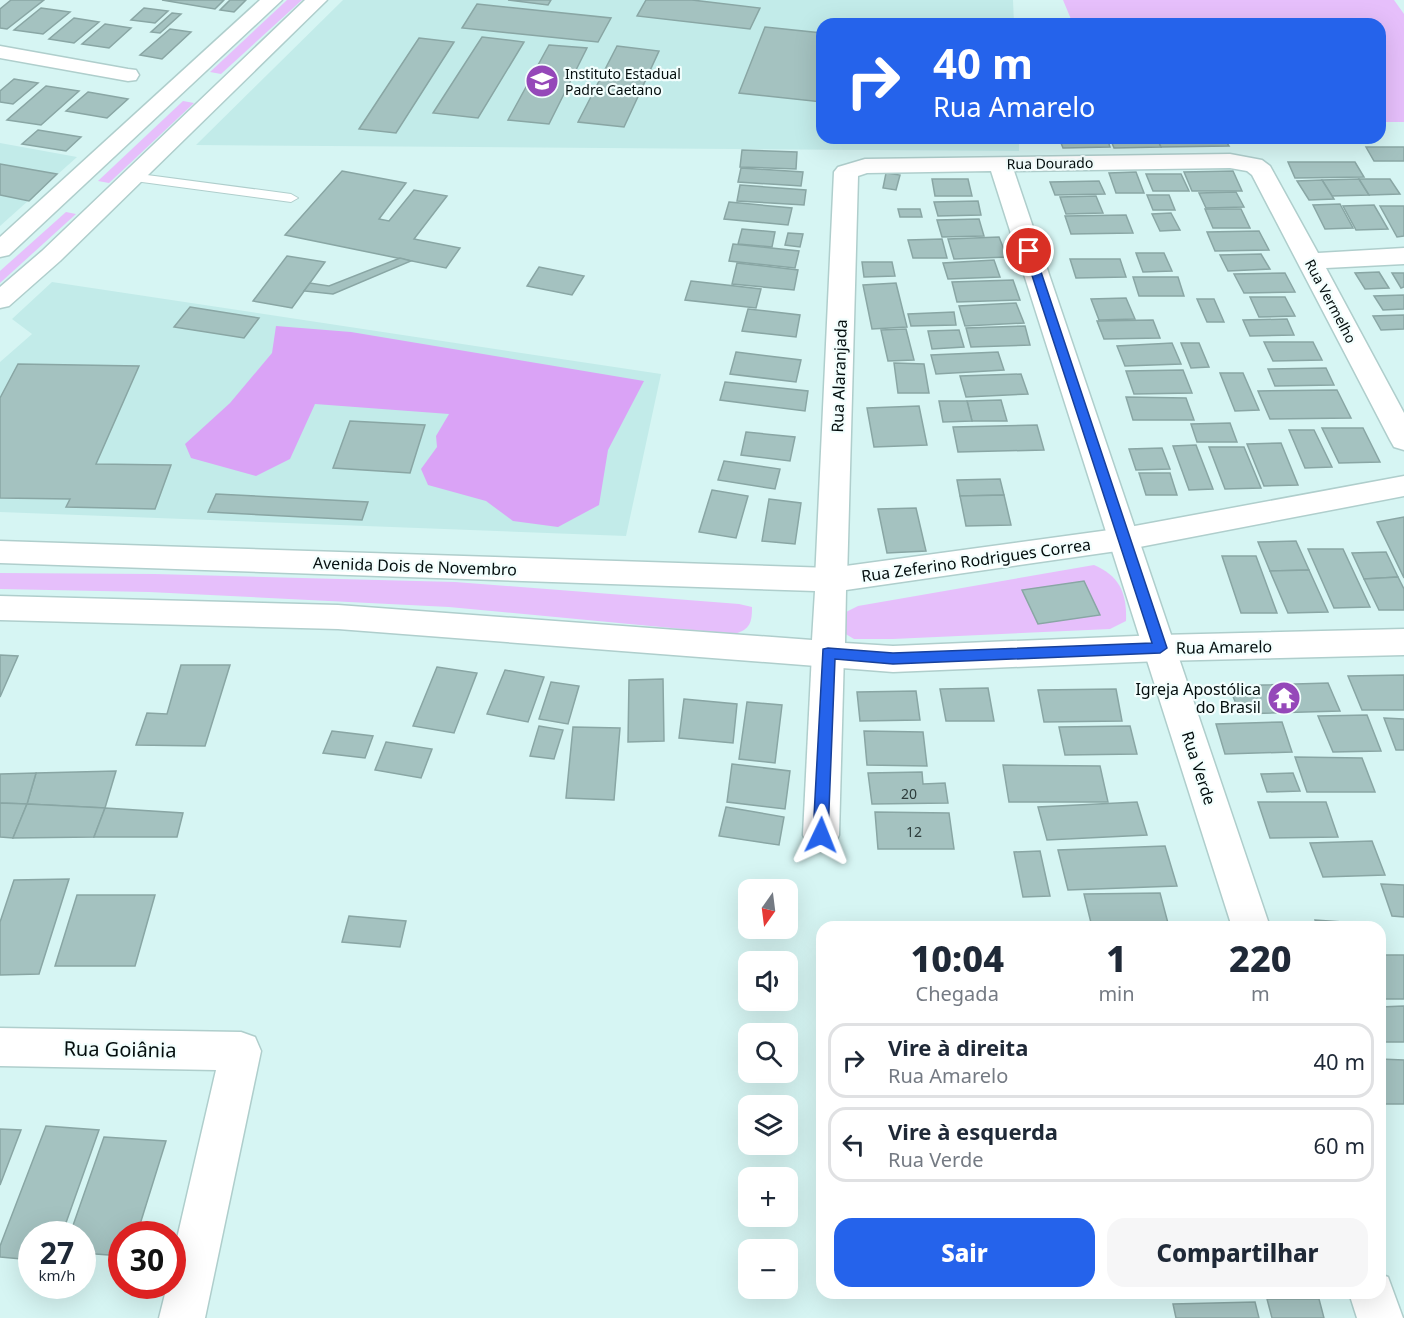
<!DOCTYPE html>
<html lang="pt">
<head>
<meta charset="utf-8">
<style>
  :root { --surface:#fff; --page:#f6f6f7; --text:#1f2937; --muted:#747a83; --line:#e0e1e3; --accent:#2563eb }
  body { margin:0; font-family:"Noto Sans",sans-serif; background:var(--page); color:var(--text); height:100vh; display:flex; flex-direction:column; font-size:22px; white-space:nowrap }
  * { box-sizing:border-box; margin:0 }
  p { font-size:20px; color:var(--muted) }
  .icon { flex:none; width:33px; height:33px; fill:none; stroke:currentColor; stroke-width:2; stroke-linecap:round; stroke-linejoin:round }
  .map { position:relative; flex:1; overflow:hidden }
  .side { position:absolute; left:816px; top:921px; width:570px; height:378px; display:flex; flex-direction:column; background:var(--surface); border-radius:18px; box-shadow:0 6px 24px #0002 }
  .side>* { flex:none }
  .hud { position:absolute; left:816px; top:18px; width:570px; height:126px; border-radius:18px; box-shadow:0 6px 24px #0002; background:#2563eb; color:#fff; overflow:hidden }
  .needle { width:39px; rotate:194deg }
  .fabs { position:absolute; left:738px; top:879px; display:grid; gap:12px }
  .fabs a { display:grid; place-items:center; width:60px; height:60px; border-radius:12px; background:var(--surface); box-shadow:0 6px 24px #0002; font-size:30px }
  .speed { position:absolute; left:18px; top:1221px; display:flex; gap:12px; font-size:30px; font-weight:700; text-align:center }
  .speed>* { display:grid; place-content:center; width:78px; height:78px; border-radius:50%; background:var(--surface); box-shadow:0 6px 24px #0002; line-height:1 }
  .speed small { font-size:15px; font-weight:400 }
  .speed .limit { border:9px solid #d22; background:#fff; color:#111 }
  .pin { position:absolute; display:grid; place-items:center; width:51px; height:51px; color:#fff; margin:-26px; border:3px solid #fff; border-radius:50%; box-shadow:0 2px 6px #0007 }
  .me { position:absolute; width:66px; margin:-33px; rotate:2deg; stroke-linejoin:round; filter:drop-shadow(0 0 4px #0008) }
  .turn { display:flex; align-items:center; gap:21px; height:126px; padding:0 18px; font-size:27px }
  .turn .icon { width:78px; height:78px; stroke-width:2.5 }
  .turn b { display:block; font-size:42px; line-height:51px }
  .eta { display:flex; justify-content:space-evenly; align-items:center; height:102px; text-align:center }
  .eta b { font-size:36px; font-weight:800; line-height:42px }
  .action { display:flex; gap:12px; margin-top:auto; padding:12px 18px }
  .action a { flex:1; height:69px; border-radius:18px; background:var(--accent); color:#fff; font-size:24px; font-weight:800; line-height:69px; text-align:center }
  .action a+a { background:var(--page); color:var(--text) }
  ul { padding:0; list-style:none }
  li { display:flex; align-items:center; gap:18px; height:75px; margin:0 12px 9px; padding:0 6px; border:3px solid var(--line); border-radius:18px }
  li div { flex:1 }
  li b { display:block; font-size:22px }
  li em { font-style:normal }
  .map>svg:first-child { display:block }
  .built { fill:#c2ebe9 }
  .green { fill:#e6bffb }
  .forest { fill:#daa3f6 }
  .building { fill:#a4c2c0; stroke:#89a6a4; stroke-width:1.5 }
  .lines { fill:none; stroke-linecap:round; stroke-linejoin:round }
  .lane-casing { stroke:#afcecc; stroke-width:2 }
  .street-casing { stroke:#afcecc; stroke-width:3 }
  .secondary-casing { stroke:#afcecc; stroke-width:3 }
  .lane { fill:#fff; fill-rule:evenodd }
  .street { fill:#fff; fill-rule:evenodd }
  .secondary { fill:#fff; fill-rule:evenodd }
  .route { fill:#2563eb; stroke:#184099; stroke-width:1.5 }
  .labels { text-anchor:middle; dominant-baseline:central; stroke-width:4.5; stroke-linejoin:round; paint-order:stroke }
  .far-poi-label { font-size:14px; fill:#040e0e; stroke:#f2fefd; text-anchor:start }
  .far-street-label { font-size:14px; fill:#040e0e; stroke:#f2fefd }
  .number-label { font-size:14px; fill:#2c3b3a }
  .street-label { font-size:16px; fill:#040e0e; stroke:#f2fefd }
  .poi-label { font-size:16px; fill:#040e0e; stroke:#f2fefd; text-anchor:end }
  .near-street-label { font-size:20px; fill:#040e0e; stroke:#f2fefd }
</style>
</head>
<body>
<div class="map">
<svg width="1404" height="1318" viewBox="0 0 1404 1318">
  <rect width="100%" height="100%" fill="#d6f5f3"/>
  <g class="built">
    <polygon points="343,0 1013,0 1014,24 822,24 822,138 1019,138 1019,151 196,145"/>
    <polygon points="0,143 77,157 0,226"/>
    <polygon points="52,282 661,374 626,536 0,512 0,362 32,334 12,319"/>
  </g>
  <g class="green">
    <polygon points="287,0 302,0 221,74 210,72"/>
    <polygon points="1063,0 1394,0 1404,14 1404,122 1380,122 1380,24 1073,24"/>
    <polygon points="183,101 194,103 109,183 98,181"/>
    <polygon points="66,212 76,214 0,283 0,271"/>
    <path d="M1094 565C1120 576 1127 594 1126 621L1110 629 893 639H854L839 630 840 615 858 606Z"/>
    <path d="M0 573 155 574 455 582 739 604 752 607C752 623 750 629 735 634L449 607 149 592 0 589Z"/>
  </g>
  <polygon class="forest" points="276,326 351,332 644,381 608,450 599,505 558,527 513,521 486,501 428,485 421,469 437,447 436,436 449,414 315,404 290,459 256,476 191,458 185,444 230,403 272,353"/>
  <g class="building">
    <polygon points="11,0 44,0 7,29 0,28 0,9"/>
    <polygon points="162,0 224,0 215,9"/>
    <polygon points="230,0 246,0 234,12 220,10"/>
    <polygon points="508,0 551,0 548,5"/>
    <polygon points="646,0 692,0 760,8 750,29 637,16"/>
    <polygon points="477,4 611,18 598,42 462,28"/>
    <polygon points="41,8 70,12 43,34 14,30"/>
    <polygon points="144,8 168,11 155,23 131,20"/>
    <polygon points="172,13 181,14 160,33 151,32"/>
    <polygon points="74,18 99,22 74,43 49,39"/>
    <polygon points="105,24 131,28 109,48 82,44"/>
    <polygon points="765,27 822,33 822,102 739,93"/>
    <polygon points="170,29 191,32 162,59 140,55"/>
    <polygon points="482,37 524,42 478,118 433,113"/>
    <polygon points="419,38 454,42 396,133 359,129"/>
    <polygon points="549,45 587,48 549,124 508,120"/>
    <polygon points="617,46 659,51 624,127 578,122"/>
    <polygon points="14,79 38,83 13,104 0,102 0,91"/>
    <polygon points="46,86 79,91 41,125 7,120"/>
    <polygon points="88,92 128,99 107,118 66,111"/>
    <polygon points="38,130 81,137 66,151 22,144"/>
    <polygon points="1059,138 1107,138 1110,147 1063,148"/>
    <polygon points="1110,138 1157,138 1161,147 1114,148"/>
    <polygon points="1157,138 1224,138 1229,146 1161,147"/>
    <polygon points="1366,147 1404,147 1404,161 1374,161"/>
    <polygon points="742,150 797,152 796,169 740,167"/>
    <polygon points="1288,162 1355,162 1364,177 1295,178"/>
    <polygon points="0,164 57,174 29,201 0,195"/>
    <polygon points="741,168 803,172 801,186 738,182"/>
    <polygon points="342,171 406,183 379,219 389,221 414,190 447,196 414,239 460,248 446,268 285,235"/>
    <polygon points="1233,171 1242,191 1192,191 1184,172"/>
    <polygon points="1136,172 1144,193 1116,193 1109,173"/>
    <polygon points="886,173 900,175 896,190 883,188"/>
    <polygon points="1146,174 1181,174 1189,191 1153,191"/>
    <polygon points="932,179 968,179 972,196 935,196"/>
    <polygon points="1359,179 1369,195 1332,196 1322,180"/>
    <polygon points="1359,179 1390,179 1400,194 1369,195"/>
    <polygon points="1322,180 1334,199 1309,200 1297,181"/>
    <polygon points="1099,181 1105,194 1055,195 1050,182"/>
    <polygon points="740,185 806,190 804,205 737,201"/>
    <polygon points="1236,192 1244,207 1206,208 1199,193"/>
    <polygon points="1147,195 1169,195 1175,210 1153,210"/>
    <polygon points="1096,196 1103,213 1066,214 1060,197"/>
    <polygon points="978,201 981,215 938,216 934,202"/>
    <polygon points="729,202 792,208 788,225 724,219"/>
    <polygon points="1340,204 1353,228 1325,229 1313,205"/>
    <polygon points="1374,205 1388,229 1356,230 1343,206"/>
    <polygon points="1380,206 1404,206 1404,236 1397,237"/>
    <polygon points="898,209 920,209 922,217 900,217"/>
    <polygon points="1205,209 1241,209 1250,228 1213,228"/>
    <polygon points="1171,213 1180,230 1160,231 1152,214"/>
    <polygon points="1126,215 1133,233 1071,234 1065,216"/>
    <polygon points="979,219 984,236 942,237 937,220"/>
    <polygon points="742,229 775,232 772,247 738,244"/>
    <polygon points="1259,231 1269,250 1215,251 1207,232"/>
    <polygon points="788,233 803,234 800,247 785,245"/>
    <polygon points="999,237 1007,257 954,259 948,239"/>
    <polygon points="942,239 947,258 913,258 908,240"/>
    <polygon points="733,244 799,251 795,268 729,261"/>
    <polygon points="1136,253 1164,253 1172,271 1143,272"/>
    <polygon points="1261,254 1270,269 1228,271 1220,255"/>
    <polygon points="287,256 325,262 292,308 253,301"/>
    <polygon points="400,258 411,261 333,294 304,291 310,283 329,286"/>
    <polygon points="1070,259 1120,259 1126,277 1076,278"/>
    <polygon points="994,260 1000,277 948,279 943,263"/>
    <polygon points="862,262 892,262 895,276 864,277"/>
    <polygon points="737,263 798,270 794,290 732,284"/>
    <polygon points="539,267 584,276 572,295 527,286"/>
    <polygon points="1379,272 1389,288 1365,289 1355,273"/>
    <polygon points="1285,273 1295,292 1244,293 1234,274"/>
    <polygon points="1392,273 1404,273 1404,287 1401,288"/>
    <polygon points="1133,277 1178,277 1184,296 1139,296"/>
    <polygon points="1013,280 1020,300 957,302 952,282"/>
    <polygon points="691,281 761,289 756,308 685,300"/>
    <polygon points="896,283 907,327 872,329 863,285"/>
    <polygon points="1404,295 1404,309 1383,310 1374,296"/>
    <polygon points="1250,297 1285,297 1295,316 1259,317"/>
    <polygon points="1126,298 1135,319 1099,320 1091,299"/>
    <polygon points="1197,299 1214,299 1224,322 1207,322"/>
    <polygon points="1016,303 1024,323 965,326 959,306"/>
    <polygon points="190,307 259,318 244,338 174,327"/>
    <polygon points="748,309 800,315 796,337 742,331"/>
    <polygon points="954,312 956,325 911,326 908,314"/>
    <polygon points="1404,315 1404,329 1381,330 1373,316"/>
    <polygon points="1287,319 1294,335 1250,336 1243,320"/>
    <polygon points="1153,320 1160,338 1104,339 1097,321"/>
    <polygon points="1025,326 1030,345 971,347 966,328"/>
    <polygon points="906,329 914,360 888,361 881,330"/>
    <polygon points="959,330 964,347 932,349 928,331"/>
    <polygon points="1264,342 1313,342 1322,360 1273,361"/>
    <polygon points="1172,343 1181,364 1125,366 1117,346"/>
    <polygon points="1181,343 1199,343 1209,367 1191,368"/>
    <polygon points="736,352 801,360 796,382 730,374"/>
    <polygon points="998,352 1004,370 936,374 931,355"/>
    <polygon points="894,363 924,364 929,393 898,393"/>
    <polygon points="18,364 139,366 96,464 171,465 155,509 66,507 70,499 0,498 0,398"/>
    <polygon points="1326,368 1334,385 1275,386 1268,369"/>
    <polygon points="1183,370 1192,393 1134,394 1126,371"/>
    <polygon points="1220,373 1243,373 1259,410 1235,411"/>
    <polygon points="1021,374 1028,394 966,397 960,376"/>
    <polygon points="725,382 808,391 805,411 720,400"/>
    <polygon points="1337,390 1351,418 1270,419 1258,391"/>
    <polygon points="1126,397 1186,398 1194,420 1133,420"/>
    <polygon points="1001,400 1007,421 972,421 967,401"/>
    <polygon points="939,401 967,401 972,421 943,422"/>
    <polygon points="919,406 927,445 874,447 867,408"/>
    <polygon points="350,421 425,425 410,473 333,468"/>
    <polygon points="1230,423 1237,442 1197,442 1191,424"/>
    <polygon points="1037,425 1044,450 958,452 953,427"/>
    <polygon points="1322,428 1363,428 1380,462 1339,463"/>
    <polygon points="1289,430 1314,430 1332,467 1305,468"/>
    <polygon points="746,432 795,437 790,461 741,455"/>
    <polygon points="1281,443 1298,485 1264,486 1247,444"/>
    <polygon points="1196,445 1213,489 1189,490 1173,446"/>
    <polygon points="1209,447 1244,447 1261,488 1225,489"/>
    <polygon points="1162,448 1170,469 1136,470 1129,449"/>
    <polygon points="724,461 780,469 775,489 718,480"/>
    <polygon points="1139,473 1170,473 1177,495 1146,495"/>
    <polygon points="1000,479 1004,495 960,496 957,480"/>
    <polygon points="712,490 748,496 736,538 699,532"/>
    <polygon points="216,494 368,502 362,520 208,512"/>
    <polygon points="1004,495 1011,525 966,526 960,496"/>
    <polygon points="769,499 801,503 795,544 762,541"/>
    <polygon points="916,508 926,551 887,553 878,509"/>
    <polygon points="1404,517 1404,578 1377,522"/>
    <polygon points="1296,541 1309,570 1270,571 1258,542"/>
    <polygon points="1308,549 1343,549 1370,607 1334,608"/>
    <polygon points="1386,552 1398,577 1364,579 1352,553"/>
    <polygon points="1222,556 1256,556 1277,613 1241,613"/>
    <polygon points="1309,570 1328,612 1288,613 1270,571"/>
    <polygon points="1398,577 1404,589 1404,610 1379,610 1364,579"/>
    <polygon points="1084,581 1100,615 1038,624 1022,590"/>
    <polygon points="0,655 18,656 0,697"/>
    <polygon points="181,665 230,665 205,746 136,745 147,713 167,714"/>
    <polygon points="437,667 477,673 454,733 413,726"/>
    <polygon points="505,670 544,677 528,722 487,714"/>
    <polygon points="1404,675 1404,710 1362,710 1348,676"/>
    <polygon points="663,679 664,741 628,742 629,680"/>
    <polygon points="551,682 579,686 568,724 539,719"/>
    <polygon points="1328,683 1340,711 1240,714 1229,686"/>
    <polygon points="988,688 994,721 946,721 940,689"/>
    <polygon points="1116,689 1122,721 1044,722 1038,690"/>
    <polygon points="916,691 920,720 860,721 857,692"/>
    <polygon points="684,699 737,704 733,743 679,738"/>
    <polygon points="747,702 782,705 775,763 739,759"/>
    <polygon points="1367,715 1381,751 1333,752 1318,716"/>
    <polygon points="1384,718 1404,719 1404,750 1396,750"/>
    <polygon points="1282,722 1292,752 1225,754 1216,724"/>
    <polygon points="539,726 563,730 554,759 530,756"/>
    <polygon points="1130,726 1137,754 1065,755 1059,727"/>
    <polygon points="573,727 620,728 614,800 566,798"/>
    <polygon points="332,731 373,736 365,758 323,753"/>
    <polygon points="864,731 923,732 927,766 867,765"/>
    <polygon points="386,742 432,749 421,778 375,770"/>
    <polygon points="1295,757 1362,758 1375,792 1307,792"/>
    <polygon points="732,764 790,771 785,809 727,802"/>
    <polygon points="1003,765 1100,766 1108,802 1009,802"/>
    <polygon points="116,771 105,808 27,804 36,773"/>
    <polygon points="922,772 923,784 945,783 948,803 872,804 868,773"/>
    <polygon points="36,773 27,804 0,803 0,774"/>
    <polygon points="1293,773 1300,791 1267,792 1261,774"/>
    <polygon points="1137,802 1147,835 1047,840 1038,807"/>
    <polygon points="1258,802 1326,802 1338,837 1270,838"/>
    <polygon points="0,803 27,804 13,838 0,837"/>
    <polygon points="27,804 105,808 94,837 13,838"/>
    <polygon points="726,807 784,817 779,845 719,836"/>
    <polygon points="105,808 183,813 177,837 94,837"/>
    <polygon points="875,812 949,813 954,849 878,849"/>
    <polygon points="1372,841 1385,875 1323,877 1310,843"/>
    <polygon points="1165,846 1177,886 1068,890 1058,850"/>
    <polygon points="1040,851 1050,896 1023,897 1014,852"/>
    <polygon points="69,879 39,974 0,975 0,922 14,880"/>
    <polygon points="1381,884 1404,885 1404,917 1392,916"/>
    <polygon points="1160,893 1169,927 1092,927 1084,894"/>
    <polygon points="77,895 155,895 135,966 55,966"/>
    <polygon points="349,916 406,921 400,947 342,942"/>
    <polygon points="1315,920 1357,923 1358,927 1317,927"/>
    <rect x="1380" y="955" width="24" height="44"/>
    <polygon points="1404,1006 1404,1042 1384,1042 1380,1030 1380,1007"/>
    <polygon points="1380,1059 1404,1060 1404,1104 1380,1104"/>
    <polygon points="46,1126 99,1130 62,1234 32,1234 32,1260 0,1257 0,1246"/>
    <polygon points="0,1129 21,1130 0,1185"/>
    <polygon points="104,1137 166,1141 137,1234 122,1234 122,1256 82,1253 82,1234 70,1234"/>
    <polygon points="1267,1299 1319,1299 1324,1318 1272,1318"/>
    <polygon points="1255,1302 1259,1318 1176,1318 1173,1304"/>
  </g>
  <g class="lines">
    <g class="lane-casing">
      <polygon id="lane" points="132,173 291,194 298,198 291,202 127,180 125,177"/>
    </g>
    <g class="street-casing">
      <g id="street">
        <polygon points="0,46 128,69 136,70 139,75 136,80 128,81 0,58"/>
        <polygon points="1230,154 1262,160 1270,166 1318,253 1404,248 1404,264 1326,268 1404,413 1404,450 1394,447 1390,440 1252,175 1247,171 1230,168 1014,171 1270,927 1232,927 991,171 867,173 858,176 847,580 842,588 831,592 820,588 815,580 834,172 838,167 865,159"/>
        <polygon points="828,640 840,644 844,653 839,835 834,846 821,851 808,846 803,835 812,653 816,644"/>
        <polygon points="0,1028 241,1032 255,1037 261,1051 205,1318 159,1318 167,1286 172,1286 172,1260 216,1070 0,1066"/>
        <polygon points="1380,1274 1388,1277 1403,1318 1357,1318 1349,1293 1380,1293"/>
      </g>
    </g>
    <g class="secondary-casing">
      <g id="secondary">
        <polygon points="260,0 282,0 9,255 0,257 0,237"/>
        <polygon points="305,0 327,0 60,261 9,306 0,308 0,287 42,251"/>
        <polygon points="1404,476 1404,496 1124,550 846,590 845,643 893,646 1160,635 1404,629 1404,655 1160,661 893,672 338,629 0,620 0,596 338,605 812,640 815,591 0,563 0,541 831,568 1124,528"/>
      </g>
    </g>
    <use href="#lane" class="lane"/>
    <use href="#street" class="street"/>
    <use href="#secondary" class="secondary"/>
  </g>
  <polygon class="route" points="1025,248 1034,251 1167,648 1160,653 893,664 835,659 828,835 826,839 821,841 815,839 813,835 823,649 828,648 893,653 1152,643 1024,251"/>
  <defs>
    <g id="school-disc" transform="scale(1.725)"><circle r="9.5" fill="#9548b9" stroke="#f2fefd"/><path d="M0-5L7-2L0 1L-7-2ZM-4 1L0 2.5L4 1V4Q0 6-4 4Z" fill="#fff"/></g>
    <g id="temple-disc" transform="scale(1.725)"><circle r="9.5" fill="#9548b9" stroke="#f2fefd"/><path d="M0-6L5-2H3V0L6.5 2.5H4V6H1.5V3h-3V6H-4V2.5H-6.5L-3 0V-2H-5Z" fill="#fff"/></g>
  </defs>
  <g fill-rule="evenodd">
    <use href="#school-disc" x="542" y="81"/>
    <use href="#temple-disc" x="1284" y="698"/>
  </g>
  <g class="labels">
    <g class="far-poi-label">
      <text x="565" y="73">Instituto Estadual<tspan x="565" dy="16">Padre Caetano</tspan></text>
    </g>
    <g class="far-street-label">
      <text transform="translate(1050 163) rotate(-1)">Rua Dourado</text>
      <text transform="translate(1331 301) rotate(62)">Rua Vermelho</text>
    </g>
    <g class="number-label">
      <text x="909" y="793">20</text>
      <text x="914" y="831">12</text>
    </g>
    <g class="street-label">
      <text transform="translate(839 376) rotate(-88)">Rua Alaranjada</text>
      <text transform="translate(976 560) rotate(-8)">Rua Zeferino Rodrigues Correa</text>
      <text transform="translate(415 566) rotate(2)">Avenida Dois de Novembro</text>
      <text transform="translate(1224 647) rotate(-1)">Rua Amarelo</text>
      <text transform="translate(1199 768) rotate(72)">Rua Verde</text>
    </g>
    <g class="poi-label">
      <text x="1261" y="689">Igreja Apostólica<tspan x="1261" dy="18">do Brasil</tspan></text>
    </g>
    <g class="near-street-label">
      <text transform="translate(120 1049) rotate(1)">Rua Goiânia</text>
    </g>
  </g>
</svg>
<div class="fabs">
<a><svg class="needle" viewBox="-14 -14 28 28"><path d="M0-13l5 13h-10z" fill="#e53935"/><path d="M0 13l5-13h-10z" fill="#747a83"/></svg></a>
<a><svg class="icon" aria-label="sound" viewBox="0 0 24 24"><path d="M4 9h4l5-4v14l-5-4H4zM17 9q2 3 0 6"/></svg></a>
<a><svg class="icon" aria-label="search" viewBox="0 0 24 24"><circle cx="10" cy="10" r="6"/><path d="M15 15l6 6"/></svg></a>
<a><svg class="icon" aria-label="layers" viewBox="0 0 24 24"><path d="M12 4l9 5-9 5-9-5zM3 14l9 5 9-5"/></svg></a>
<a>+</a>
<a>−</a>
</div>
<div class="speed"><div>27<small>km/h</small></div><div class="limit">30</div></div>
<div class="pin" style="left:1029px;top:251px;background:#d93025"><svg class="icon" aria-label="arrive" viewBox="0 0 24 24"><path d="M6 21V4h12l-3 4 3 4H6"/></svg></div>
<svg class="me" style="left:821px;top:835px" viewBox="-20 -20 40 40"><path d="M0-17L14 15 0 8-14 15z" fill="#2563eb" stroke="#fff" stroke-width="4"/></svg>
<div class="hud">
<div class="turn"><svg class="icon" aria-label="right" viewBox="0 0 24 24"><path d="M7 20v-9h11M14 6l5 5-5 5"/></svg><div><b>40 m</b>Rua Amarelo</div></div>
</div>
<section class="side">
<div class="eta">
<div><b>10:04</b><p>Chegada</p></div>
<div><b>1</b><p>min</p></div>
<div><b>220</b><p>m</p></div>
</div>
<ul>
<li><svg class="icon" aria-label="right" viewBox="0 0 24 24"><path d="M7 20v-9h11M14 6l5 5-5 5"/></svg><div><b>Vire à direita</b><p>Rua Amarelo</p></div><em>40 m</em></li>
<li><svg class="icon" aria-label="left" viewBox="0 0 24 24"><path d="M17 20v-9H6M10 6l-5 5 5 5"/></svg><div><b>Vire à esquerda</b><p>Rua Verde</p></div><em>60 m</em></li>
</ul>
<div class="action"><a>Sair</a><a>Compartilhar</a></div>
</section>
</div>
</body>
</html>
